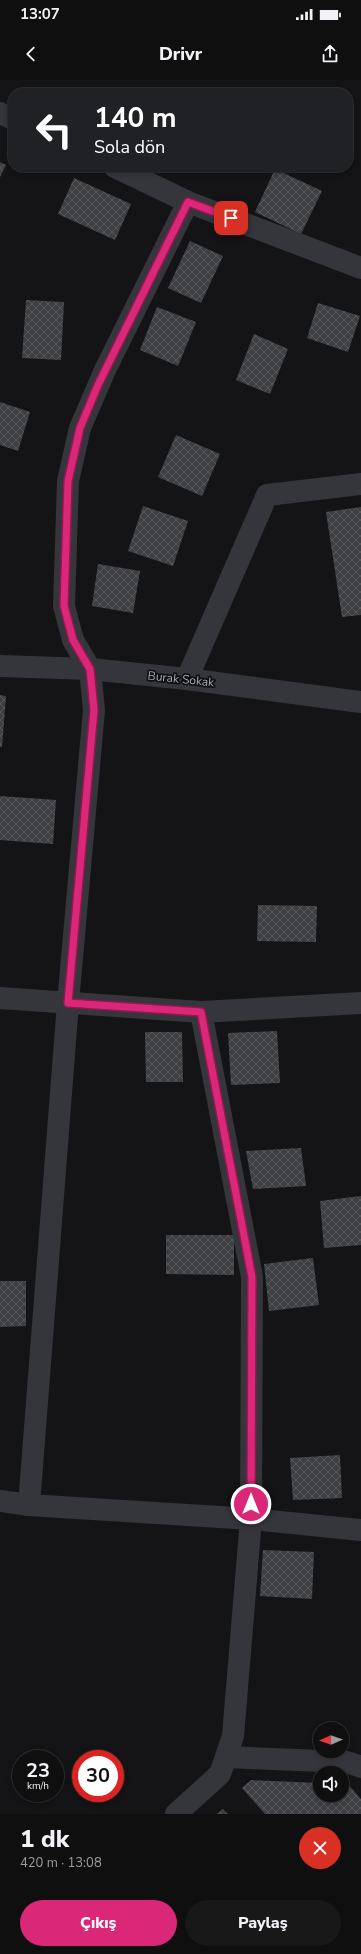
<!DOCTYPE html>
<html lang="tr">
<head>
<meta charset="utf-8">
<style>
  :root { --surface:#0f0f10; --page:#181819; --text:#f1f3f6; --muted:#9b9c9f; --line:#2f2f30; --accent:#db2777 }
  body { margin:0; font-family:"Nunito Sans",sans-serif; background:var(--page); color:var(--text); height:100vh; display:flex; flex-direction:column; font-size:15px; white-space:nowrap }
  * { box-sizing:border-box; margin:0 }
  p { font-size:13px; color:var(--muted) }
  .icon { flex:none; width:22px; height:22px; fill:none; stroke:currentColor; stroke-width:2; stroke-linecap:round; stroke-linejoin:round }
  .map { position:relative; height:1734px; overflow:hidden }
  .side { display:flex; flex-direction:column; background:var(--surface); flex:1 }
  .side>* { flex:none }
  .banner { position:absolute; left:8px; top:8px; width:345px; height:84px; border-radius:16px; box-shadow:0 2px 6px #0003,0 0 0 1px var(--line); background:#202124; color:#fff; overflow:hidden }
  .needle { width:26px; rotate:268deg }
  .buttons { position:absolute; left:313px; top:1642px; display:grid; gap:8px }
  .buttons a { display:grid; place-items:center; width:36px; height:36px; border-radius:50%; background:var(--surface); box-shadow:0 2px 6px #0003,0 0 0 1px var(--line); font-size:20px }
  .speed { position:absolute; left:12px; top:1670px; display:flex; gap:8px; font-size:20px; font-weight:700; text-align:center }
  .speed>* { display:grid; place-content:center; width:52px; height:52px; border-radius:50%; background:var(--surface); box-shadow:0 2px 6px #0003,0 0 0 1px var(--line); line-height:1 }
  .speed small { font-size:10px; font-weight:400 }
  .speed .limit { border:6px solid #d22; background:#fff; color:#111 }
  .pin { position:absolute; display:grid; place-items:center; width:34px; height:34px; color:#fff; margin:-17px; border-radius:8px; box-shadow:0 2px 6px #0006 }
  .me { position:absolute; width:44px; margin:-22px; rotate:0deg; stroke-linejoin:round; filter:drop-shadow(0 0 3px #0008) }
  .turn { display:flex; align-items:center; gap:14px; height:84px; padding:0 20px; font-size:18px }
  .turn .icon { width:52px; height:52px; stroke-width:2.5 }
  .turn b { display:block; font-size:28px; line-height:34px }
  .round { display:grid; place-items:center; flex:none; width:42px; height:42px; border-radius:21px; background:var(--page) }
  .headline { display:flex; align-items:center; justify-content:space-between; height:68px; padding:0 20px }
  h1 { font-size:24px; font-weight:800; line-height:30px }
  .button { display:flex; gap:8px; margin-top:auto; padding:8px 20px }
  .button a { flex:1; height:46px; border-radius:24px; background:var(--accent); color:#fff; font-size:16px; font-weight:800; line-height:46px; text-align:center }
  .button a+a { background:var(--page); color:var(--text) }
  .status { display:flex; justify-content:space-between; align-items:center; height:28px; padding:0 20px; background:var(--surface); direction:ltr }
  .status svg { height:11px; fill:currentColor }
  header { display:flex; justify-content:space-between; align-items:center; height:52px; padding:0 20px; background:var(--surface); font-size:18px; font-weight:800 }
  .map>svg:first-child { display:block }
  .building { fill:url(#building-cross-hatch) }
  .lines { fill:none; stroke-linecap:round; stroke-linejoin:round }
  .street { stroke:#35363b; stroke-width:22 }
  .route-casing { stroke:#8e194d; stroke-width:10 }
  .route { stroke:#db2777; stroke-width:7 }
  .labels { text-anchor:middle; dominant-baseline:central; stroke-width:3.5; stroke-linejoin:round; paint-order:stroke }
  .street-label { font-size:12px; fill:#a5aab6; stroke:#0f0f11 }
</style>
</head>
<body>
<div class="status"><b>13:07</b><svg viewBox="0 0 49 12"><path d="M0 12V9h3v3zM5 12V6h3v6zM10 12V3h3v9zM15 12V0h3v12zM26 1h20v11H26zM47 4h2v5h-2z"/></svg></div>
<header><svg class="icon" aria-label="back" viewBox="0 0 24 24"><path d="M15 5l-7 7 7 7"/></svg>Drivr<svg class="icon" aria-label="share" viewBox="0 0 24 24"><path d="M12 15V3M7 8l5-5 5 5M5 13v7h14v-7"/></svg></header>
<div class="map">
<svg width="361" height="1734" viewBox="0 0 361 1734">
  <defs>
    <pattern id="building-cross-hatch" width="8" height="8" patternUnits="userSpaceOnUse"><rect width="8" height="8" fill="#3e3f43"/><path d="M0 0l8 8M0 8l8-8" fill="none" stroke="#57585c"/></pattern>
  </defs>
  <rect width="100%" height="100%" fill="#141416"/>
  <g class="building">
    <polygon points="0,82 6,85 0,97"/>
    <polygon points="275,89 322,111 301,154 255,132"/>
    <polygon points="74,98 131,124 115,160 58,134"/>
    <polygon points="190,161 223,176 201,223 168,208"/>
    <polygon points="26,220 64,222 61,280 22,278"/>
    <polygon points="318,223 360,236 348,272 307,258"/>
    <polygon points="157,227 196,242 178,286 140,270"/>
    <polygon points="254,254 288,269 270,314 236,300"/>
    <polygon points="0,322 30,332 18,371 0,365"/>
    <polygon points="176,355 220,374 202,416 158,397"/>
    <polygon points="143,426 188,441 173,486 128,471"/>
    <polygon points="361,427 361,535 342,537 326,432"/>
    <polygon points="98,484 140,491 133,533 92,526"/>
    <polygon points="0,615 6,616 2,667 0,667"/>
    <polygon points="0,716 56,720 53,764 0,760"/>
    <polygon points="258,825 317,826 316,862 257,861"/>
    <polygon points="277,951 280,1003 231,1005 228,953"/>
    <polygon points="145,952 182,952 183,1002 146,1002"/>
    <polygon points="301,1068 306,1106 253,1109 246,1071"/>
    <polygon points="361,1116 361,1165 324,1168 320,1121"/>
    <polygon points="166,1155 234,1155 234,1195 166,1194"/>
    <polygon points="313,1178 319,1225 269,1231 264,1184"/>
    <polygon points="0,1201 26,1201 26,1246 0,1247"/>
    <polygon points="340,1375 342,1418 293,1420 290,1378"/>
    <polygon points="263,1470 314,1472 312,1519 260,1516"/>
    <polygon points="251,1700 320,1703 320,1715 342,1715 342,1704 348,1704 361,1719 361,1734 265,1734 242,1708"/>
    <polygon points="223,1729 228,1734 217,1734"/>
  </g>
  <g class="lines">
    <g class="street">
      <polyline points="0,33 13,39"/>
      <polyline points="115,87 188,122 361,188"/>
      <polyline points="0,586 90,589 187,599 361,622"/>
      <polyline points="187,599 267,415 361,404"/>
      <polyline points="0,918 201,932 361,923"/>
      <polyline points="0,1421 29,1425 251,1439 361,1450"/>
      <polyline points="29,1425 68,923 94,630 90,589 73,560 64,526 68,401 80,348 105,290 188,122"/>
      <polyline points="226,1677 347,1682 361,1687"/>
      <polyline points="176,1734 220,1694 233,1656 251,1439 252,1197 201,932"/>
    </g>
  </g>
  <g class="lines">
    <g class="route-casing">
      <polyline id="route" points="231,138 188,122 98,305 80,348 68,401 64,526 73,560 90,589 94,630 68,923 201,932 252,1197 251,1424"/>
    </g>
    <use href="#route" class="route"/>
  </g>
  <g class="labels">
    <g class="street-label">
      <text transform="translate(181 599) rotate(6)">Burak Sokak</text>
    </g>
  </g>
</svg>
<div class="buttons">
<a><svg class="needle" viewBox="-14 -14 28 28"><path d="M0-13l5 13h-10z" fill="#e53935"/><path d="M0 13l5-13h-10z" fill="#9b9c9f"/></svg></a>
<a><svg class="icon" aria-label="sound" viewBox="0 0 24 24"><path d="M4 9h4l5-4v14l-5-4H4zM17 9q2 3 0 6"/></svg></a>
</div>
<div class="speed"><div>23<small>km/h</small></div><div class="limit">30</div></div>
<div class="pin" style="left:231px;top:138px;background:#d93025"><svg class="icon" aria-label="arrive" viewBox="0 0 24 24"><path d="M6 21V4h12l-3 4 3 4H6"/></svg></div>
<svg class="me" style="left:251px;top:1424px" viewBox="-20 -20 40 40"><circle r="17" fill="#db2777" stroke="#fff" stroke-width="3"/><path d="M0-11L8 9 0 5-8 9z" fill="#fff"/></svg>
<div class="banner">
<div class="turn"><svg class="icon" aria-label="left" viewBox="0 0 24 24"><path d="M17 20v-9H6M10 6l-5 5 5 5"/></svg><div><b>140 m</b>Sola dön</div></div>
</div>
</div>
<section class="side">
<div class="headline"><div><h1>1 dk</h1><p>420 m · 13:08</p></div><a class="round" style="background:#d93025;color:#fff"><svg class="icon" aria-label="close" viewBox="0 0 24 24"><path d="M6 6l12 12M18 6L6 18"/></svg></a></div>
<div class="button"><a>Çıkış</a><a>Paylaş</a></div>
</section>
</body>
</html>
